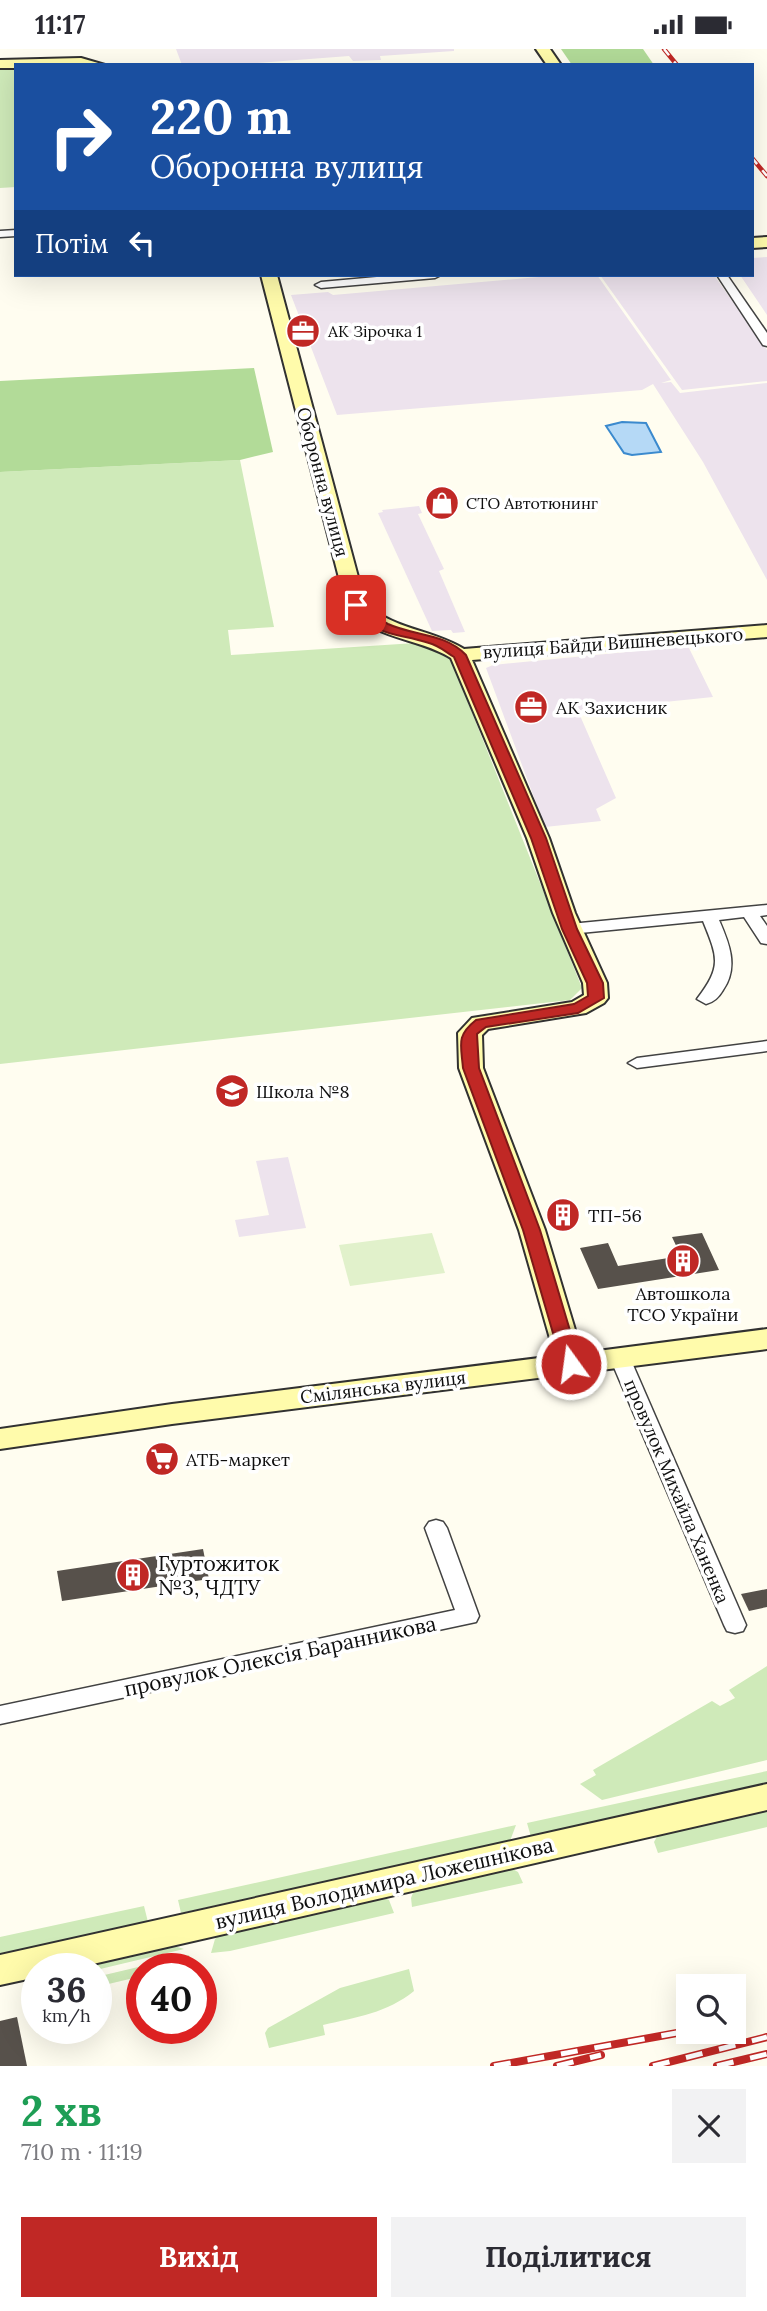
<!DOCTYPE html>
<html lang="uk">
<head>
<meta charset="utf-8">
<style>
  :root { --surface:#fff; --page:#f2f2f3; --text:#2b2b33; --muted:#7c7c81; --accent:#c02825 }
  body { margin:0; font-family:Lora,serif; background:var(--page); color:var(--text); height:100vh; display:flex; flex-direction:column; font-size:26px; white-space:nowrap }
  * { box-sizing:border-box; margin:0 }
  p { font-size:23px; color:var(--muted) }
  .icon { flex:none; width:38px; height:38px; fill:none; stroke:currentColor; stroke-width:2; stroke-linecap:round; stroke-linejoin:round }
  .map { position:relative; height:2017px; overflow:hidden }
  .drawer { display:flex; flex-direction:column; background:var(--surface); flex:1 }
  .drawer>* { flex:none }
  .guide { position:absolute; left:14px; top:14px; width:740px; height:214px; border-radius:0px; box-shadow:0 7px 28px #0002; background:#1a4fa0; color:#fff; overflow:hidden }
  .buttons { position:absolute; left:676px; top:1925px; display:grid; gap:14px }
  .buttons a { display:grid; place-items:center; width:70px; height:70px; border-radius:0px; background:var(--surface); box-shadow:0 7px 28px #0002; font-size:35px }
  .speed { position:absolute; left:21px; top:1904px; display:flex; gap:14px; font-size:35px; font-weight:700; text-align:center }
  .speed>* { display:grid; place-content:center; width:91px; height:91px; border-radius:50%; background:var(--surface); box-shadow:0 7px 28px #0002; line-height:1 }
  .speed small { font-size:18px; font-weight:400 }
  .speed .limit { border:10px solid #d22; background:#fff; color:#111 }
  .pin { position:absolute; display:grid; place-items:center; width:60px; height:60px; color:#fff; margin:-30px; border-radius:14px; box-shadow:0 4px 10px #0006 }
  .me { position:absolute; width:77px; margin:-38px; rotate:346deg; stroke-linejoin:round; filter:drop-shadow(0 0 5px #0008) }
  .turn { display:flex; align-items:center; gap:24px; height:147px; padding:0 21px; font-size:32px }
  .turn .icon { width:91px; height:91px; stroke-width:2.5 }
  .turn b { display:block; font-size:49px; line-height:60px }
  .then { display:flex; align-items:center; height:66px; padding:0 21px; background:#0003; gap:14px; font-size:26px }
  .round { display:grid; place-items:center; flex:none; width:74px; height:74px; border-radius:0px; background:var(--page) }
  .headline { display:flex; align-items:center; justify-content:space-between; height:119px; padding:0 21px }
  h1 { font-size:42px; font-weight:800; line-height:52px; color:#1e9e55 }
  .primary-button { display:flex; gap:14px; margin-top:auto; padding:14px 21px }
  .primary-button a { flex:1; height:80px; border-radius:0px; background:var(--accent); color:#fff; font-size:28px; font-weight:800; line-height:80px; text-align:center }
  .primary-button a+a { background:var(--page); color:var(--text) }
  .status { display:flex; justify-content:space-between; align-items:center; height:49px; padding:0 35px; background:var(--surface); direction:ltr }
  .status svg { height:19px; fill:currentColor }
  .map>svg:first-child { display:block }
  .industrial { fill:#ede3ed }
  .green { fill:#cfeab9 }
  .forest { fill:#b2db98 }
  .pitch { fill:#e1f1cb }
  .water { fill:#b5d9f6; stroke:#3b8ace; stroke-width:2 }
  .building { fill:#57514b }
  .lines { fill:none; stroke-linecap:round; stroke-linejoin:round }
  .street-casing { stroke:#424242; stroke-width:3 }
  .secondary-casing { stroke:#313131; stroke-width:4 }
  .street { fill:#fff; fill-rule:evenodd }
  .secondary { fill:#fffbab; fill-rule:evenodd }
  .rail-far1-casing { stroke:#c02825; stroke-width:4.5 }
  .rail-casing { stroke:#c02825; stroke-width:8 }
  .rail-far1 { stroke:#fff; stroke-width:2.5; stroke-dasharray:8; stroke-linecap:butt }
  .rail { stroke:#fff; stroke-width:5; stroke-dasharray:17; stroke-linecap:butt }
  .route { fill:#c02825; stroke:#7d1a18; stroke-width:2 }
  .labels { text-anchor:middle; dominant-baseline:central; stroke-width:7; stroke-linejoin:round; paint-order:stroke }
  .far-poi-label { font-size:16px; fill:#0f0f0f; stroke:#fff; text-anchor:start }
  .street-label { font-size:18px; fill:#0f0f0f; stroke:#fff }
  .poi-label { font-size:18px; fill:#0f0f0f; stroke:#fff; text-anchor:start }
  .near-poi-label { font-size:21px; fill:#0f0f0f; stroke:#fff; text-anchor:start }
  .near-street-label { font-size:21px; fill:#0f0f0f; stroke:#fff }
</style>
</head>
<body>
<div class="status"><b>11:17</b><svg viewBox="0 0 49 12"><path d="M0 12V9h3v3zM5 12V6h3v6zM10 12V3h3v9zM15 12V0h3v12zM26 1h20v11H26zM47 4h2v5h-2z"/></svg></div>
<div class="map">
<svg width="767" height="2017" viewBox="0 0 767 2017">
  <rect width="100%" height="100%" fill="#fffdf0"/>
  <g class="industrial">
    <polygon points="176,0 454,0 454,2 380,7 381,11 353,12 349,7 229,16 182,16"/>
    <polygon points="767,208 767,266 740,226 752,226 753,209"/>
    <polygon points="561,226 597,226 671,331 661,334 671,333 680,344 767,334 767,531 703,413 653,335 642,341 337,366 291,246 328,243 333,246"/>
    <polygon points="600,226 714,226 767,301 767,332 682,341"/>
    <polygon points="419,457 422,464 418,465 444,520 439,522 465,583 453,584 451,581 432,582 378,464 383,463 382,461"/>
    <polygon points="688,597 713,648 578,662 616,749 596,760 601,772 545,778 486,619 493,616"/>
    <polygon points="288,1108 306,1179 239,1188 235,1171 269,1166 256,1112"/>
  </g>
  <g class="green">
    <polygon points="0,19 16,19 16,138 0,139"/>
    <polygon points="240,411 274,578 228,581 231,606 431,593 447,601 582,939 570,951 0,1015 0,423"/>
    <polygon points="767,1617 767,1711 602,1751 580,1735 596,1726 593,1721 712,1652 720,1657 735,1649 729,1641"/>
    <polygon points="767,1722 767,1735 531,1788 527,1774"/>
    <polygon points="767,1759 767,1778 658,1804 654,1793 659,1784"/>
    <polygon points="516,1776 510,1792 181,1864 178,1851"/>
    <polygon points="509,1818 518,1823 523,1834 412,1858 411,1849 414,1841"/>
    <polygon points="380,1847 389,1851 394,1864 230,1902 211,1904 215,1890 222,1884"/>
    <polygon points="144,1857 148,1873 0,1905 0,1888"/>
    <polygon points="174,1897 184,1900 96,1921 71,1920"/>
    <polygon points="189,1906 191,1915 172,1920 142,1920 142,1927 96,1938 96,1928"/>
    <path d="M409 1920 414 1942C387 1964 357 1968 323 1976L325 1986 269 1999 265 1984 268 1979 340 1939Z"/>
  </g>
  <g class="forest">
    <polygon points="561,0 643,0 654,16 572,16"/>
    <polygon points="254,319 273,403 240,411 0,423 0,332"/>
  </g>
  <polygon class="pitch" points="432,1184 445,1224 350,1237 339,1196"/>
  <polygon class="water" points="622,373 646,374 661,403 632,406 624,404 606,377"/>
  <g class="building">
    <polygon points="702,1184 719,1221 598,1240 580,1199 608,1194 618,1217 681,1207 672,1188"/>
    <polygon points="203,1500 209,1530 62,1552 57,1522"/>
    <polygon points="767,1540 767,1558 749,1562 741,1545"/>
    <polygon points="17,1968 27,2017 0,2017 0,1972"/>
  </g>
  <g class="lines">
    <g class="street-casing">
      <g id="street">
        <polygon points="16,181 16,187 0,188 0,182"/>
        <polygon points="399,226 441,226 435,229 321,239 315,236 321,233"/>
        <polygon points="717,226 727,226 767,284 767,297 763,296"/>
        <path d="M767 856V866L760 867 767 877V895L761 894 744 868 719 871C729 894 739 918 723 941 719 948 714 953 706 955L697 950C722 917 718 909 703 872L570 885 562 880 570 875Z"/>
        <polygon points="767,992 767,1002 637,1019 628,1014 637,1009"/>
        <polygon points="620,1302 627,1304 630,1309 746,1576 743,1582 735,1584 727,1582 724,1576 610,1309 613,1304"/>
        <polygon points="436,1471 443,1473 447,1479 479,1567 476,1573 0,1675 0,1657 455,1561 425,1479 429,1473"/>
      </g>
    </g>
    <g class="secondary-casing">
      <g id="secondary">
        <polygon points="536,0 550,0 561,16 547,16"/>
        <polygon points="81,9 105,16 16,16 16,19 0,19 0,11"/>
        <polygon points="767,188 767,198 752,199 752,189"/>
        <path d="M261 226H277L365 554C393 581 432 580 464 600L767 576V588L472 611 549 789 575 864 607 934 608 949 604 954 586 964 488 980 482 986 483 1019 545 1181 582 1304 767 1280V1300L172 1375 0 1400V1380L172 1355 555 1307 519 1181 459 1019 458 984 472 969 572 953 584 946 583 934 553 864 527 789 451 609C418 588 371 591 346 556Z"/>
        <polygon points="767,1735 767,1761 71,1920 37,1920 37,1928 0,1936 0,1906"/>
      </g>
    </g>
    <use href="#street" class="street"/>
    <use href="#secondary" class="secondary"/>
    <g class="rail-far1-casing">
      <g id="rail-far1">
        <polyline points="664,0 677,16"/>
        <polyline points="752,109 767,127"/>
      </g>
    </g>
    <g class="rail-casing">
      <g id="rail">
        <polyline points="494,2017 688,1982"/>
        <polyline points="557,2017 601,2006"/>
        <polyline points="653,2017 767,1988"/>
        <polyline points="717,2017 767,2005"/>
      </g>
    </g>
    <use href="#rail-far1" class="rail-far1"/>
    <use href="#rail" class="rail"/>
  </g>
  <path class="route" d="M356 552C368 557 376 569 388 575 414 587 445 584 466 606L546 789 577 880 603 934 604 949 578 964 486 978 477 985 479 1019 540 1181 580 1315 577 1319H565L562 1315 523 1181 463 1019C461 995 456 987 476 971L574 955 588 947 587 934 562 880 531 789 454 608C446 603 438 596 429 594 394 583 376 589 350 556Z"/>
  <defs>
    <g id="office-disc" transform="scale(1.75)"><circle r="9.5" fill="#c02825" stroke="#fff"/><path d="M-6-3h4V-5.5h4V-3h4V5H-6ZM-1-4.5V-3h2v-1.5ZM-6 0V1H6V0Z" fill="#fff"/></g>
    <g id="shop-disc" transform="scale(1.75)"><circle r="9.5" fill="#c02825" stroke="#fff"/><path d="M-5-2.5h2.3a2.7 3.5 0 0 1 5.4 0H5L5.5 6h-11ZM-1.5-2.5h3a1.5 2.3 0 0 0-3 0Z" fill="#fff"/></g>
    <g id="school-disc" transform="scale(1.75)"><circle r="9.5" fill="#c02825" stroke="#fff"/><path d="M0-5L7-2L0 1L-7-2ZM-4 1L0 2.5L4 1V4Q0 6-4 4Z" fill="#fff"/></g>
    <g id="building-disc" transform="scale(1.75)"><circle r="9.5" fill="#c02825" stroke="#fff"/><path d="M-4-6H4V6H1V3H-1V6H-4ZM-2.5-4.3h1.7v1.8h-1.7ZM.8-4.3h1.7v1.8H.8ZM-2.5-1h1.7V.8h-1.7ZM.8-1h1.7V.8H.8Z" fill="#fff"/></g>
    <g id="supermarket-disc" transform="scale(1.75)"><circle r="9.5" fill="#c02825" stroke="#fff"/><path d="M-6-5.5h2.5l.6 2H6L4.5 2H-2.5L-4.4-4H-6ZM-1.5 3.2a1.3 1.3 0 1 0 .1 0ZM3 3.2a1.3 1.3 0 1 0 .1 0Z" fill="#fff"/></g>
  </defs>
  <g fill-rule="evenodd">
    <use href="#office-disc" x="303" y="282"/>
    <use href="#shop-disc" x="442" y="454"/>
    <use href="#office-disc" x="531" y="658"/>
    <use href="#school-disc" x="232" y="1042"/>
    <use href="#building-disc" x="563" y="1166"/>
    <use href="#building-disc" x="683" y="1212"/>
    <use href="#supermarket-disc" x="162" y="1410"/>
    <use href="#building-disc" x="133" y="1526"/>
  </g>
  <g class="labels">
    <g class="far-poi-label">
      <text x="328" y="282">АК Зірочка 1</text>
      <text x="466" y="454">СТО Автотюнинг</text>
    </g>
    <g class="street-label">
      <text transform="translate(323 433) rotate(75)">Оборонна вулиця</text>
      <text transform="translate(613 594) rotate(-4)">вулиця Байди Вишневецького</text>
      <text transform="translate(383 1338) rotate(-7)">Смілянська вулиця</text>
      <text transform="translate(677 1442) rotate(67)">провулок Михайла Ханенка</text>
    </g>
    <g class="poi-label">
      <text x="556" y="658">АК Захисник</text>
      <text x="256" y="1042">Школа №8</text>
      <text x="588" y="1166">ТП-56</text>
      <text x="683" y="1244" text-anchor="middle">Автошкола<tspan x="683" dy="21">ТСО України</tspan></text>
      <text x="186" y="1410">АТБ-маркет</text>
    </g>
    <g class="near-poi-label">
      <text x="158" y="1514">Гуртожиток<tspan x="158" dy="24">№3, ЧДТУ</tspan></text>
    </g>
    <g class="near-street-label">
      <text transform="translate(280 1607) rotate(-12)">провулок Олексія Баранникова</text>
      <text transform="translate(384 1834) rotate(-13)">вулиця Володимира Ложешнікова</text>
    </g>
  </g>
</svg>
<div class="buttons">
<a><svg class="icon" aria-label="search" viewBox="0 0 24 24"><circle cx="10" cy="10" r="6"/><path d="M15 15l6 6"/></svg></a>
</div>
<div class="speed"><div>36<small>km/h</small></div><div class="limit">40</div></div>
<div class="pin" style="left:356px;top:556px;background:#d93025"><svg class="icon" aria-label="arrive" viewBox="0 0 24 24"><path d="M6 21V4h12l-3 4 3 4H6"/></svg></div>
<svg class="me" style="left:571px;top:1315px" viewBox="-20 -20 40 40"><circle r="17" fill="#c02825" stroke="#fff" stroke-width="3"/><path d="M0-11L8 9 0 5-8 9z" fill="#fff"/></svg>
<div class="guide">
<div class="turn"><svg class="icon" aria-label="right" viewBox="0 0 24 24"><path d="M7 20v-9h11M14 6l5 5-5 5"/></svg><div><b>220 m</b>Оборонна вулиця</div></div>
<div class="then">Потім<svg class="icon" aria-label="left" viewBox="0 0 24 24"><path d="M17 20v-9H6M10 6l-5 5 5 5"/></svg></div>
</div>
</div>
<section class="drawer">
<div class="headline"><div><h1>2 хв</h1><p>710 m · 11:19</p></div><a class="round"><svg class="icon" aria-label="close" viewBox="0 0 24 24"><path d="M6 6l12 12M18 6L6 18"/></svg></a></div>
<div class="primary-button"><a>Вихід</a><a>Поділитися</a></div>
</section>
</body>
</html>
